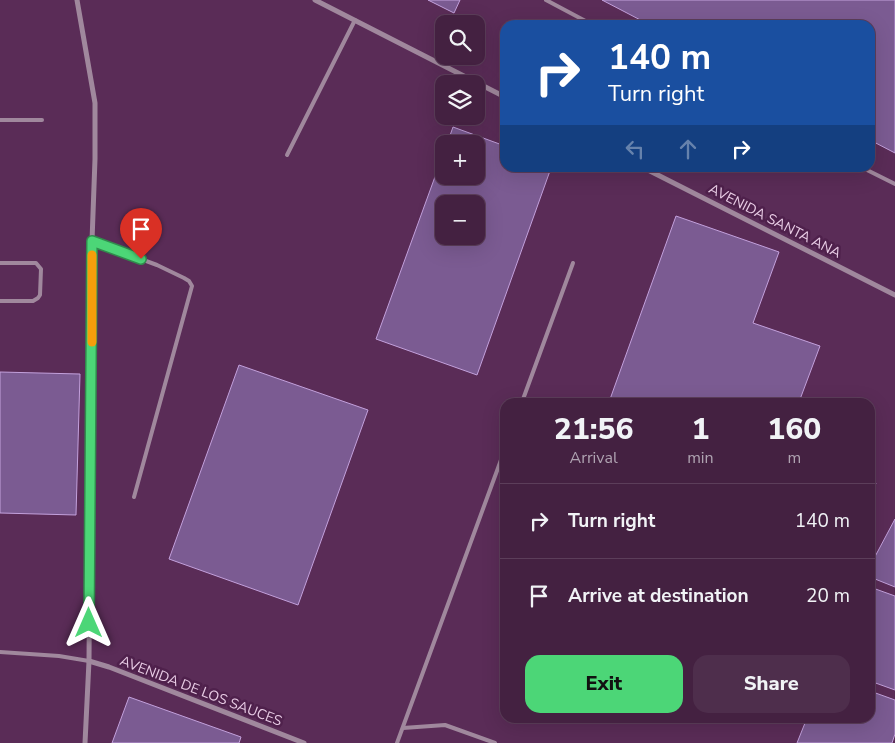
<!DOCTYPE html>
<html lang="en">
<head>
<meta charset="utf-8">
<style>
  :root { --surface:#442141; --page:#4e2e4c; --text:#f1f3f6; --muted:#afa3b1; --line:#5c3e5a; --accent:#4cd677 }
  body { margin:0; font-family:"Nunito Sans",sans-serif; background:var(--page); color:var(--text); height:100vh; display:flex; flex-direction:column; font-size:19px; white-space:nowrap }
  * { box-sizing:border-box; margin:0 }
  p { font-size:16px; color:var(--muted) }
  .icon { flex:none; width:28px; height:28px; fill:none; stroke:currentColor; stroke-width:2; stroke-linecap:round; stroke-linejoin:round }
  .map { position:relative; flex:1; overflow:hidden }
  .details { position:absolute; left:500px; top:398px; width:375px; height:325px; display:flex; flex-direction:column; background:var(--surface); border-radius:15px; box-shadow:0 5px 20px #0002,0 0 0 1px var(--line) }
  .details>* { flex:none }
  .guide { position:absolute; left:500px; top:20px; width:375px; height:152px; border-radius:15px; box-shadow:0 5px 20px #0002,0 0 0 1px var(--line); background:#1a4fa0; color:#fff; overflow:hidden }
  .tools { position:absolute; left:435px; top:15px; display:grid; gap:10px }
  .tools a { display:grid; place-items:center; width:50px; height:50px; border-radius:10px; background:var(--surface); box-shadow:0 5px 20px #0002,0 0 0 1px var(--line); font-size:25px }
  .pin { position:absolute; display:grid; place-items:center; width:42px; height:42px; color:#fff; margin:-51px -21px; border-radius:50% 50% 50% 0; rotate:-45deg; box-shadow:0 0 5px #0007 }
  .pin .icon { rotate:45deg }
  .me { position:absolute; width:55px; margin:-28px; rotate:0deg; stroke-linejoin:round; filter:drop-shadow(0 0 4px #0008) }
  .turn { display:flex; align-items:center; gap:18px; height:105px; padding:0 25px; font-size:22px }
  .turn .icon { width:65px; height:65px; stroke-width:2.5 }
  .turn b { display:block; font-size:35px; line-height:42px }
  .lanes { display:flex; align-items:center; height:48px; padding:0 25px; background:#0003; justify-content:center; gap:25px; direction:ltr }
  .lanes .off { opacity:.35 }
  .eta { display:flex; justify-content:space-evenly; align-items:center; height:85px; text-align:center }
  .eta b { font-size:30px; font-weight:800; line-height:35px }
  .button { display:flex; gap:10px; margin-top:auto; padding:10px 25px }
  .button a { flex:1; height:58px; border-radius:15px; background:var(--accent); color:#111; font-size:20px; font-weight:800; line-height:58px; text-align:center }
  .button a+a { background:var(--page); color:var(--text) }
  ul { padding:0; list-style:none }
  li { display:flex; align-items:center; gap:15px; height:75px; padding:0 25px; border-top:1px solid var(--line) }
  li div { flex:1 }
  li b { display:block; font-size:19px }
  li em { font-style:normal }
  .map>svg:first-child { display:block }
  .building { fill:#7b5b92; stroke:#c3a1dc; fill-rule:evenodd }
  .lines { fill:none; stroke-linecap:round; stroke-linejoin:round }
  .service { stroke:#a0889d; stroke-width:4 }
  .minor { stroke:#a0889d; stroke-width:5 }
  .route-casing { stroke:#318b4d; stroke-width:12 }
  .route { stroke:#4cd677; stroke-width:9 }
  .slow { stroke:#f59e0b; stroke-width:9 }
  .labels { text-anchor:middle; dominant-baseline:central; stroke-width:5; stroke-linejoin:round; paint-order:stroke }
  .street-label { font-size:14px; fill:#e9cde6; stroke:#4f214c }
</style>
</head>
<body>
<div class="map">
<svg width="895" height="743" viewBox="0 0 895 743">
  <rect width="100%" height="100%" fill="#5a2c57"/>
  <g class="building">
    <polygon points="428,0 460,0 454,13"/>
    <polygon points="602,0 895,0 895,153 870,140 870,25 650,25"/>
    <path d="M453 127 505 146V168H551L477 375 376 339 444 152V176H476V144H447ZM444 204H476V236H444Z"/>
    <polygon points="676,216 779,252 753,323 820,346 799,402 609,402"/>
    <polygon points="239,365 368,410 298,605 169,559"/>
    <polygon points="0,372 80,374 76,515 0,513"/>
    <polygon points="870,481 876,483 870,500"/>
    <polygon points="895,519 895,587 870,577 870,566"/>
    <polygon points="870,587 895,596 895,690 870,681"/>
    <polygon points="870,691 895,700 895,734 892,743 797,743 807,718 870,718"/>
    <polygon points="129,697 241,737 239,743 112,743"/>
  </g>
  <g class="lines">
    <g class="service">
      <polyline points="546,0 593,25"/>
      <polyline points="0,120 42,120"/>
      <polyline points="287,155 355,20"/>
      <polyline points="863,168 895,184"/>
      <polyline points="92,241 157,265 184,278 189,281 192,286 134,497"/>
      <polyline points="0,263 36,263 41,269 40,295 38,298 33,301 0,301"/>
      <polyline points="522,402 573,263"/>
      <polyline points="0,652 59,656 89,661"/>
      <polyline points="403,728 445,725 495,743"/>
      <polyline points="397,743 505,449"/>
    </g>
    <g class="minor">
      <polyline points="77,0 95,103 95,159 92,241 89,661 85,743"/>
      <polyline points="315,0 505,97"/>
      <polyline points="644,168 895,295"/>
      <polyline points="89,661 109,667 304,743"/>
    </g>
  </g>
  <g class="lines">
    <g class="route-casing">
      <polyline id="route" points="89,623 92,241 141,259"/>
    </g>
    <use href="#route" class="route"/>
    <polyline class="slow" points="92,342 92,255"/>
  </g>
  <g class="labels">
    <g class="street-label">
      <text transform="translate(775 221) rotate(27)">AVENIDA SANTA ANA</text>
      <text transform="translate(201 691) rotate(21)">AVENIDA DE LOS SAUCES</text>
    </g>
  </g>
</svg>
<div class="tools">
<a><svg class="icon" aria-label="search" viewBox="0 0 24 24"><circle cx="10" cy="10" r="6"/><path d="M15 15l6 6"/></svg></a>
<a><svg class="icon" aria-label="layers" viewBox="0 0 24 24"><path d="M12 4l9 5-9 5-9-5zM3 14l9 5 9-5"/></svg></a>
<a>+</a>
<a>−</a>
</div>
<div class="pin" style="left:141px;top:259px;background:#d93025"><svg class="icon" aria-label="arrive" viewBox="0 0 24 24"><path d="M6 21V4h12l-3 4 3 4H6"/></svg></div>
<svg class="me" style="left:89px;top:623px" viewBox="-20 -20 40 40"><path d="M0-17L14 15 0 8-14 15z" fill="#4cd677" stroke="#fff" stroke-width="4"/></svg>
<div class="guide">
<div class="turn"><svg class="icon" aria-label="right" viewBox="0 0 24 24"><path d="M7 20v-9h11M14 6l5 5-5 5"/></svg><div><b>140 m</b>Turn right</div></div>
<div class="lanes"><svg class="icon off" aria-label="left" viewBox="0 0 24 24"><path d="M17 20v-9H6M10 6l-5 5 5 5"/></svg><svg class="icon off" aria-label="ahead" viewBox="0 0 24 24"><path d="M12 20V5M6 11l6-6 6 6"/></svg><svg class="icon" aria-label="right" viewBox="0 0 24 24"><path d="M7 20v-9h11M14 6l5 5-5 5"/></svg></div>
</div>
<section class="details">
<div class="eta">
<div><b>21:56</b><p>Arrival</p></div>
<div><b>1</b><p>min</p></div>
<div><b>160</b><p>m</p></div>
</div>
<ul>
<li><svg class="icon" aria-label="right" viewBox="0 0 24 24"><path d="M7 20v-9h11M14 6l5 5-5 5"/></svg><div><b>Turn right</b></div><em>140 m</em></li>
<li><svg class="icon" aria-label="arrive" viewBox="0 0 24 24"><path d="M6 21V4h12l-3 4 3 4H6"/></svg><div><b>Arrive at destination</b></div><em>20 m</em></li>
</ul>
<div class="button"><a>Exit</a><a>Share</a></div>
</section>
</div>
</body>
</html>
